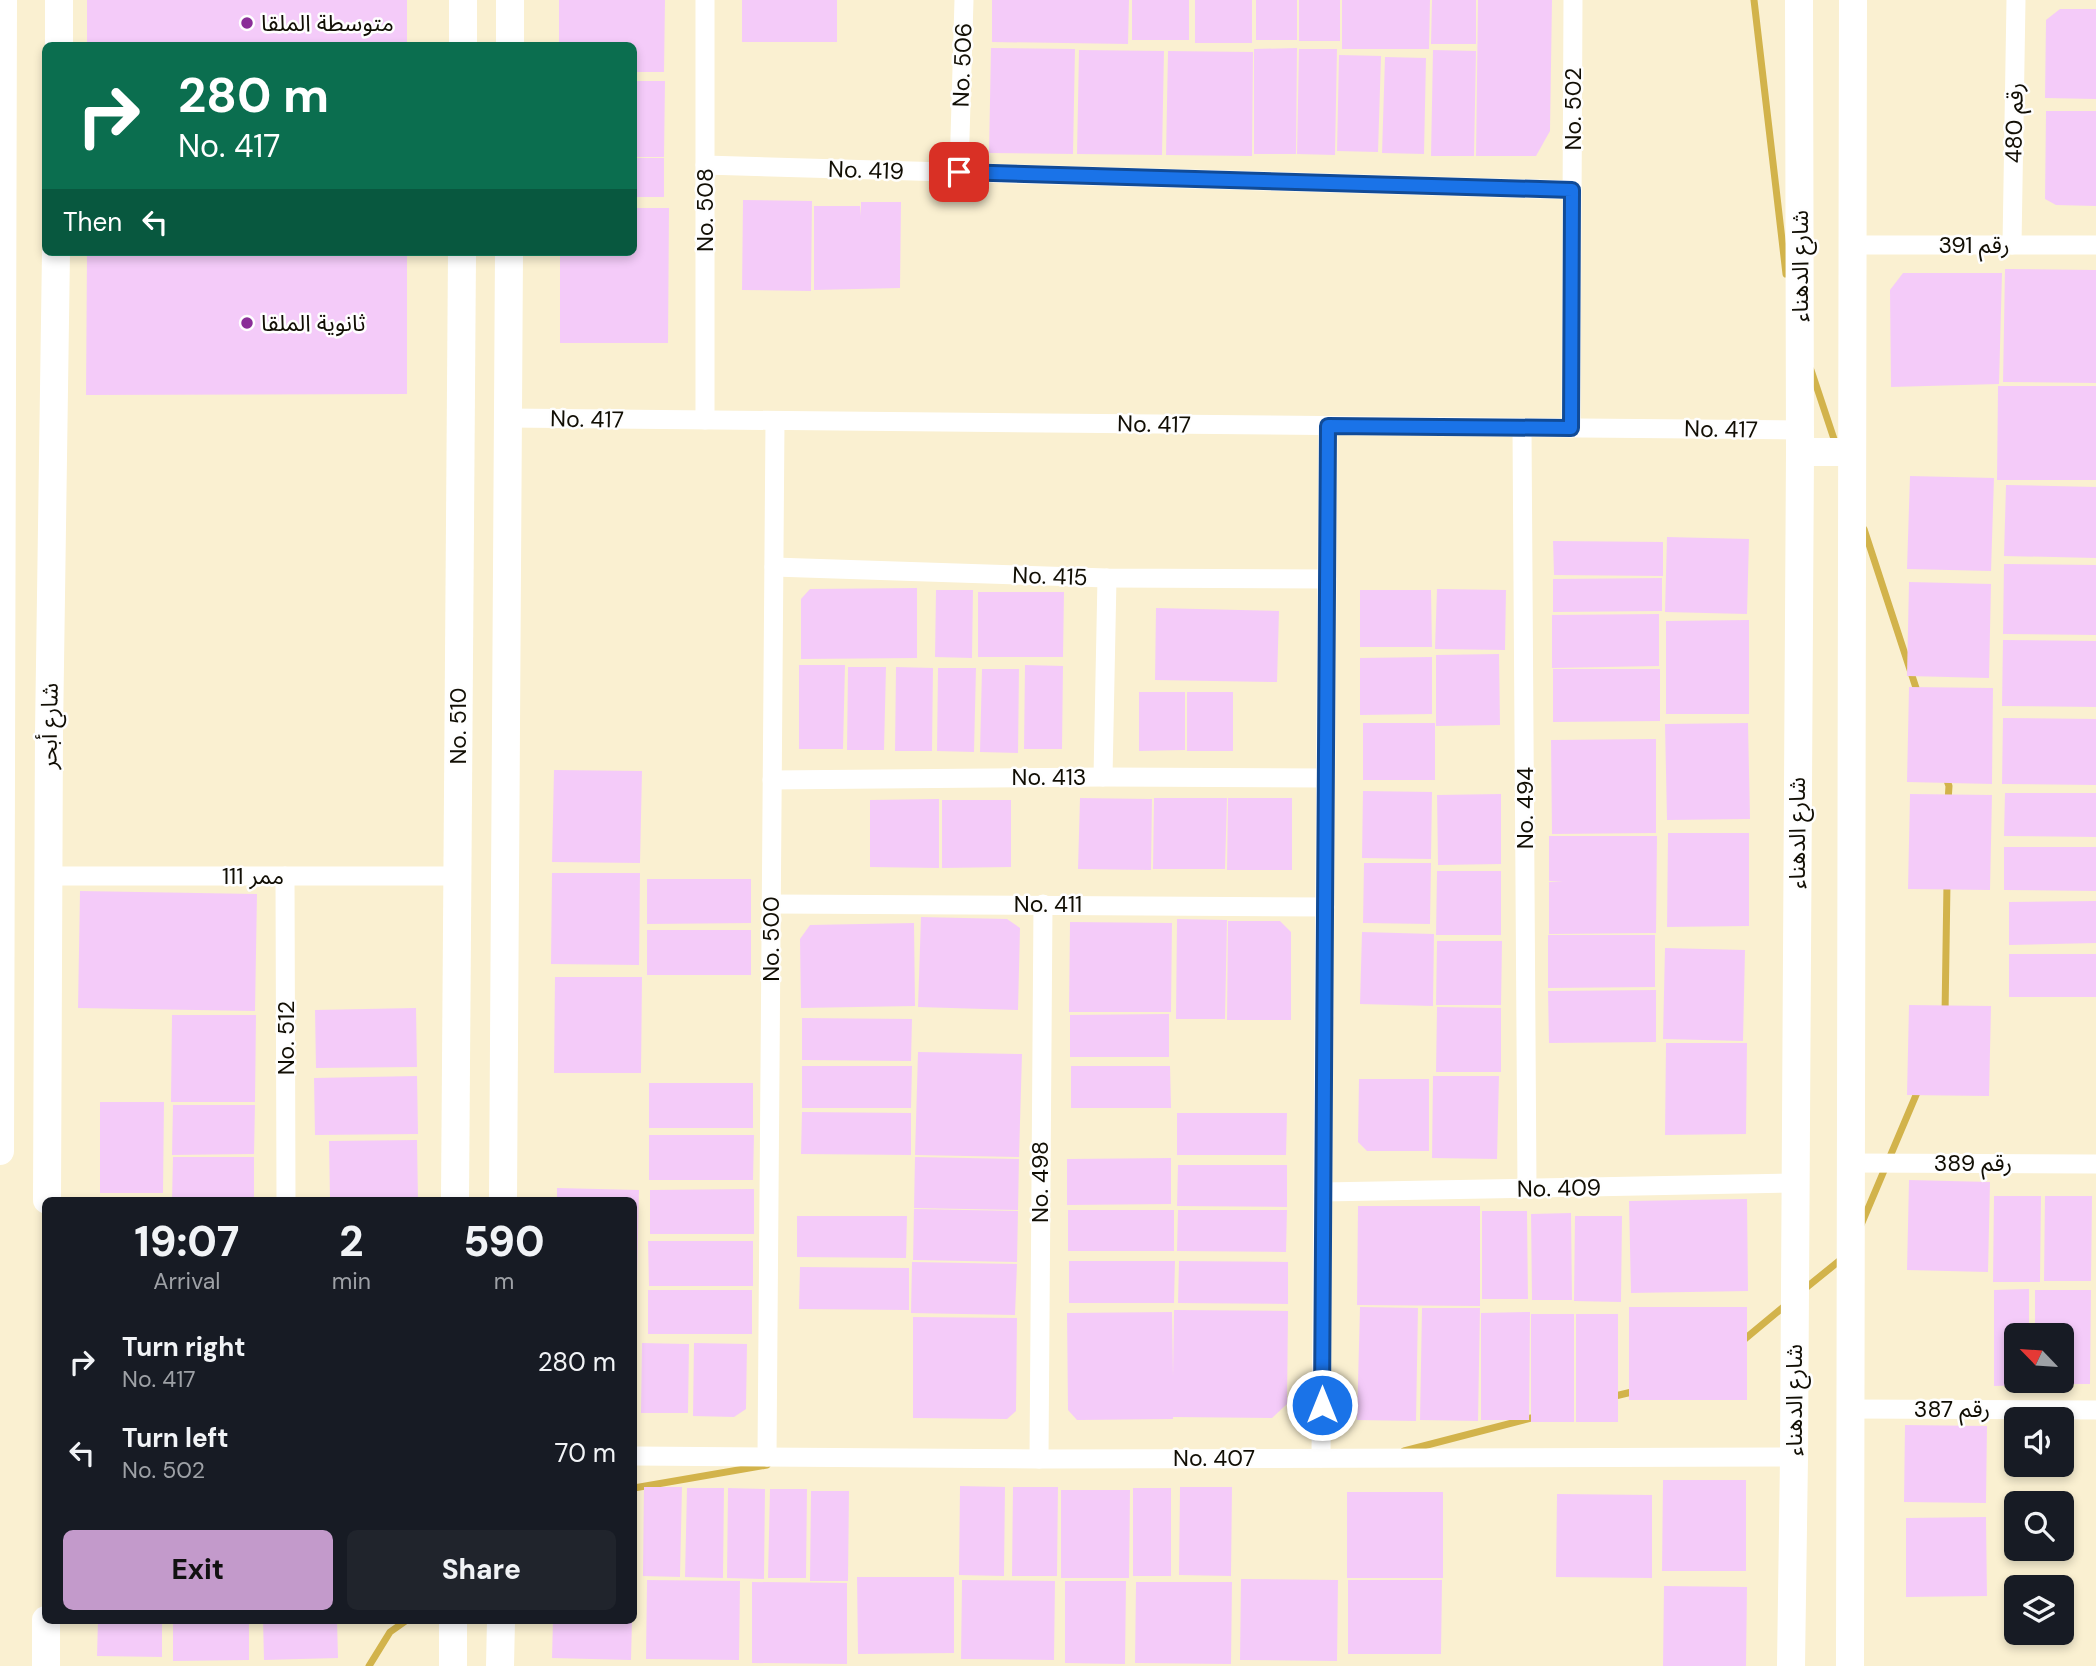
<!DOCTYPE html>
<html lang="en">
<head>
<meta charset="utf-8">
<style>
  :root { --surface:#171b24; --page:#20242c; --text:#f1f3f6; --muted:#9ea1a6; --accent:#c39acb }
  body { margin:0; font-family:"DM Sans","Noto Sans Arabic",sans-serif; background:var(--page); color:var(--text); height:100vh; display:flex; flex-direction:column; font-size:26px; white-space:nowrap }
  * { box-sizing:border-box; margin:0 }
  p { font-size:23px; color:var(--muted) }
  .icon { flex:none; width:38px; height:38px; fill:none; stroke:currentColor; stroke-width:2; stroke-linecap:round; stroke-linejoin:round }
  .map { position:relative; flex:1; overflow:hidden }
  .panel { position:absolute; left:42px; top:1197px; width:595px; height:427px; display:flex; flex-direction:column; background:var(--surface); border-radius:10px; box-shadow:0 4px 10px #0003 }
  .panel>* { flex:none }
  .top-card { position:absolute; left:42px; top:42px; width:595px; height:214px; border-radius:10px; box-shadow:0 4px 10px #0003; background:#0b6e4f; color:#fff; overflow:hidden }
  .needle { width:46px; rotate:295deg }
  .buttons { position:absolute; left:2004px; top:1323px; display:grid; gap:14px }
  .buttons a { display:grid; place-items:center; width:70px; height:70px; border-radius:10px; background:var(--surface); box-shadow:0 4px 10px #0003; font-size:35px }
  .pin { position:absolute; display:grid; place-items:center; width:60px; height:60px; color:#fff; margin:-30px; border-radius:14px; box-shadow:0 4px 10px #0006 }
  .me { position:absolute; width:77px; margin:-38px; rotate:0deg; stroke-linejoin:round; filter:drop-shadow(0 0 5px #0008) }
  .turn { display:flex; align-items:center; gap:24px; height:147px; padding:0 21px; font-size:32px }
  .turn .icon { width:91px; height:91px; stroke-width:2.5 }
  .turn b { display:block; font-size:49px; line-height:60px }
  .then { display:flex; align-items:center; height:66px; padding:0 21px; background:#0003; gap:14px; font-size:26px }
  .eta { display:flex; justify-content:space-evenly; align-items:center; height:119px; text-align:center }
  .eta b { font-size:42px; font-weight:800; line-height:49px }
  .cta { display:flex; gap:14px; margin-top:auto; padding:14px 21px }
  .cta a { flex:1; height:80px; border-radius:10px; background:var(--accent); color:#111; font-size:28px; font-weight:800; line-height:80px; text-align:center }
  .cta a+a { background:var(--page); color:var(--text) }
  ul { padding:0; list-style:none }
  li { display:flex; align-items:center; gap:21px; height:91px; padding:0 21px }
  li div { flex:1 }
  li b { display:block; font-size:26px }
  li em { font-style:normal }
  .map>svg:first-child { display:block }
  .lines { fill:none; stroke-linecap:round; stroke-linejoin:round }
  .stream { stroke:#d2b34b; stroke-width:7 }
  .building { fill:#f4cbf9 }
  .street { stroke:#fff; stroke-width:19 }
  .secondary { stroke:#fff; stroke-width:28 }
  .route-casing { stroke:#114b97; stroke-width:18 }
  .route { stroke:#1a73e8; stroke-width:12 }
  .poi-dot { fill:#8a2d97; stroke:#fefefe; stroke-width:2.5 }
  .labels { text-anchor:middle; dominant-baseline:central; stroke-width:5; stroke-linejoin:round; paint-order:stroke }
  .poi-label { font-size:23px; fill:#110e04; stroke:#fefefe; text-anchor:start }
  .street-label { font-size:23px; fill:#110e04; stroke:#fefefe }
</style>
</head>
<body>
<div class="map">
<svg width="2096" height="1666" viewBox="0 0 2096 1666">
  <rect width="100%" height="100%" fill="#faf0d1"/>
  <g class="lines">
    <g class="stream">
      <polyline points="1754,0 1786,274"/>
      <polyline points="1811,370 1836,445"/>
      <polyline points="1864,529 1918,694"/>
      <polyline points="1945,775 1949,786 1948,801"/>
      <polyline points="1945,1015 1947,883"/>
      <polyline points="1861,1225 1919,1088"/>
      <polyline points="1802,1291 1844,1257"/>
      <polyline points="1740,1343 1787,1304"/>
      <polyline points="1611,1397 1636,1391"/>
      <polyline points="1404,1451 1531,1418"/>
      <polyline points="634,1488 767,1465"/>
      <polyline points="369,1666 390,1632 407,1620"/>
    </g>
  </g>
  <g class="building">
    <rect x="87" y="0" width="320" height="46"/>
    <polygon points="559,0 665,0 664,72 634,72 634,46 559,46"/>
    <rect x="742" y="0" width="95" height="42"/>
    <polygon points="992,0 1129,0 1128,44 992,42"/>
    <rect x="1132" y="0" width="57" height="40"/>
    <rect x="1195" y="0" width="57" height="43"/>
    <rect x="1256" y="0" width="41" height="40"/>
    <rect x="1299" y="0" width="41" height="41"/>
    <polygon points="1342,0 1430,0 1429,49 1342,49"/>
    <polygon points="1432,0 1476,0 1476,44 1431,44"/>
    <polygon points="1478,0 1552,0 1550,131 1536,156 1476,156"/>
    <polygon points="2060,9 2096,9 2096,99 2045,98 2046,20"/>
    <polygon points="991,48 1075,49 1073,154 989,153"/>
    <polygon points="1297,48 1296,154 1254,154 1254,49"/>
    <polygon points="1299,49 1337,49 1335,155 1297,154"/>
    <polygon points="1079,50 1164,51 1162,155 1077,154"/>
    <polygon points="1433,50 1476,51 1474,156 1431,156"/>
    <polygon points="1168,51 1253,52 1252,156 1166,155"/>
    <polygon points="1339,55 1381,56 1378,152 1337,151"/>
    <polygon points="1385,57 1426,58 1424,154 1382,153"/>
    <polygon points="634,81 665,81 664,157 634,157"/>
    <polygon points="2046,111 2096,111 2096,206 2056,205 2045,199"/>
    <rect x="634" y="158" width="30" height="39"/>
    <polygon points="743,200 812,201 811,291 742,290"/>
    <polygon points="861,202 901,202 900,288 814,290 814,206 860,206 861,216"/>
    <polygon points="634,208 669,208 668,343 560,343 560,252 634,252"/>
    <polygon points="87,252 407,252 407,394 86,395"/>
    <polygon points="2005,269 2096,270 2096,383 2003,382"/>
    <polygon points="1903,273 2002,273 1999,384 1891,387 1890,290"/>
    <polygon points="1998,386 2096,386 2096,480 1997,480"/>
    <polygon points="1910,476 1994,478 1991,571 1907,569"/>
    <polygon points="2006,485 2096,487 2096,558 2004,556"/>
    <polygon points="1667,537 1749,539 1747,614 1665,612"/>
    <polygon points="1553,541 1663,542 1663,576 1554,575"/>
    <polygon points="2004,564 2096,565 2096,635 2003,634"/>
    <polygon points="1662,578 1662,611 1553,612 1553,579"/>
    <polygon points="1909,582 1991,584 1989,678 1907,676"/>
    <polygon points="917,588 917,658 801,659 801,599 810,589"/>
    <polygon points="1437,589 1506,590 1505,650 1435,649"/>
    <polygon points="936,590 973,590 972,658 935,657"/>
    <polygon points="1360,590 1431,590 1432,647 1360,647"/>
    <polygon points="978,592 1064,592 1063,657 978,657"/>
    <polygon points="1156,608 1279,611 1277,682 1155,680"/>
    <polygon points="1659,614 1659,666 1552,668 1552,615"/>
    <polygon points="1749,620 1749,714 1666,714 1666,621"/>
    <polygon points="2003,640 2096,641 2096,707 2002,706"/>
    <polygon points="1499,654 1500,725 1436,726 1436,655"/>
    <polygon points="1432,657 1432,714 1360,715 1360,658"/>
    <polygon points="799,665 845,665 843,749 799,749"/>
    <polygon points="1025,665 1063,666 1062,749 1024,749"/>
    <polygon points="848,667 886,667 884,750 847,750"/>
    <polygon points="896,667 933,668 932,751 895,751"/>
    <polygon points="938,668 976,668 974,752 937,751"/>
    <polygon points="982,669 1019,669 1018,753 980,752"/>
    <polygon points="1553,669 1660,669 1660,721 1553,722"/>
    <polygon points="1909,687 1993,688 1992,784 1907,782"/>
    <polygon points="1139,692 1185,692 1185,750 1139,751"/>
    <rect x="1187" y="692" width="46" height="59"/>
    <polygon points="2003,718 2096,719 2096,785 2002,784"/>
    <rect x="1363" y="723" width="72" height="57"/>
    <polygon points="1748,723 1750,819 1667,820 1665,724"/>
    <polygon points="1656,739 1656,833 1552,834 1551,740"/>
    <polygon points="554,770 642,771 640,863 552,862"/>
    <polygon points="1363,791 1432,792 1431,859 1362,858"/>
    <polygon points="2005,793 2096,793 2096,837 2004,836"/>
    <polygon points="1501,794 1501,864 1438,865 1437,795"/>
    <polygon points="1910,794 1992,795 1990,890 1908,889"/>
    <polygon points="1080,798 1152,799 1151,870 1078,869"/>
    <polygon points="1154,798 1227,798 1225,869 1153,869"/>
    <polygon points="1228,798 1292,798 1292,870 1227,870"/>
    <polygon points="939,799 939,868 870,867 870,800"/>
    <polygon points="942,800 1011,800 1011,867 942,868"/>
    <polygon points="1668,833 1749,833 1749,926 1667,927"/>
    <polygon points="1549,836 1657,836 1656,933 1549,934 1549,882 1563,882 1549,881"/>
    <polygon points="2004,847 2096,847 2096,891 2004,890"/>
    <polygon points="1364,863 1431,863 1430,924 1363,923"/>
    <polygon points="1437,871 1501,871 1501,935 1436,935"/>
    <polygon points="552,873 640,873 639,965 551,964"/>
    <polygon points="647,879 751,879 751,923 647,924"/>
    <polygon points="80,891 257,894 255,1011 78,1008"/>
    <polygon points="2096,901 2096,943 2009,945 2009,902"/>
    <polygon points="921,917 1007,919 1020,928 1018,1010 918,1007"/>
    <polygon points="1177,919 1227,920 1225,1019 1176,1019"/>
    <polygon points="1228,921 1280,921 1291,932 1291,1020 1227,1020"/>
    <polygon points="1070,922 1172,923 1171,1012 1069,1012"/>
    <polygon points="914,923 915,1006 801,1008 800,939 810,925"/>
    <rect x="647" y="930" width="104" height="45"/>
    <polygon points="1362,932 1434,934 1433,1006 1360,1004"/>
    <polygon points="1548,935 1655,935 1655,987 1548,988"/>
    <polygon points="1437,941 1502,941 1501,1005 1436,1005"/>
    <polygon points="1665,948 1745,950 1743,1041 1663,1039"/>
    <rect x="2009" y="954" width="87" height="43"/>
    <polygon points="555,977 642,977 641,1073 554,1073"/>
    <polygon points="1656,990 1656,1042 1549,1043 1548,991"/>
    <polygon points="1909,1005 1991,1006 1989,1096 1907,1095"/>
    <polygon points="1437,1007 1501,1008 1501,1072 1436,1072"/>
    <polygon points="416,1008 417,1067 316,1068 315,1010"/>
    <polygon points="1169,1014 1169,1057 1070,1057 1070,1015"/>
    <polygon points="172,1015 256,1015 255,1102 171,1102"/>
    <polygon points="802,1018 912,1019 911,1061 802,1060"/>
    <polygon points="1666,1043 1747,1043 1746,1134 1665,1135"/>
    <polygon points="918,1052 1022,1054 1019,1157 915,1155"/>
    <polygon points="802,1066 912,1066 911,1108 802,1108"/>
    <polygon points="1071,1066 1170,1066 1171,1108 1071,1108"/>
    <polygon points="417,1076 418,1134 315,1135 314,1078"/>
    <polygon points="1433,1076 1499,1076 1497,1159 1432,1158"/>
    <polygon points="1359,1079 1429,1079 1429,1151 1367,1151 1358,1142"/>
    <rect x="649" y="1083" width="104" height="45"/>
    <polygon points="100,1102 164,1102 163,1193 100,1193"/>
    <polygon points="173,1105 255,1105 254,1154 172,1155"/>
    <polygon points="802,1112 911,1113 911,1155 801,1154"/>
    <polygon points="1177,1113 1287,1113 1286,1155 1177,1155"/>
    <polygon points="649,1135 754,1135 753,1180 649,1180"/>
    <polygon points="417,1140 418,1200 330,1200 329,1141"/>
    <polygon points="173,1157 254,1157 254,1200 172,1200"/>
    <polygon points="915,1157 1019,1159 1018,1210 914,1208"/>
    <polygon points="1171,1158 1171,1204 1067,1205 1067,1159"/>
    <polygon points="1178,1165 1287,1165 1287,1207 1177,1206"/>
    <polygon points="1909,1180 1990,1182 1988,1272 1907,1270"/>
    <polygon points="557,1188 639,1190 637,1281 634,1281 634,1200 557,1200"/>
    <polygon points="754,1189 754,1234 650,1234 650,1190"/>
    <polygon points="1994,1196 2041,1196 2040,1282 1993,1282"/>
    <polygon points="2045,1196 2092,1196 2091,1281 2044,1281"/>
    <polygon points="1747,1199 1748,1291 1631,1293 1629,1201"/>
    <polygon points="1358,1206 1480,1206 1480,1306 1357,1305"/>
    <polygon points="914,1209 1018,1211 1017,1262 913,1260"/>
    <rect x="1068" y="1210" width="106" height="41"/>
    <polygon points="1178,1210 1287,1210 1286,1252 1177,1251"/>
    <polygon points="1482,1211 1527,1211 1528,1299 1482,1299"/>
    <polygon points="1571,1213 1572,1300 1532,1300 1531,1214"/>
    <polygon points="797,1216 907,1216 906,1258 797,1257"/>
    <polygon points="1575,1216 1622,1216 1621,1302 1574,1301"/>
    <polygon points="648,1241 753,1241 753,1286 649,1286"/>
    <polygon points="1069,1261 1175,1261 1174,1303 1069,1303"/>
    <polygon points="1179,1261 1288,1262 1288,1304 1178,1303"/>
    <polygon points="912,1262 1017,1264 1015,1315 911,1313"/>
    <polygon points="800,1267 909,1268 909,1310 799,1309"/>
    <polygon points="2029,1289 2029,1335 2016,1335 2016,1381 2029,1381 2029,1385 1994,1386 1994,1290"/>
    <rect x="648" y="1290" width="104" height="44"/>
    <polygon points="2035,1290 2091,1290 2090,1384 2034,1384 2034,1381 2062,1381 2062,1335 2035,1335"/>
    <polygon points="634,1294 637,1294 636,1358 634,1358"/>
    <polygon points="1360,1307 1418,1308 1416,1421 1357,1420"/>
    <rect x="1629" y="1307" width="118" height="93"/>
    <polygon points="1422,1308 1480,1308 1478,1421 1420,1420"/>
    <polygon points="1174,1310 1288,1311 1287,1404 1272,1418 1173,1417 1173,1419 1077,1420 1068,1410 1067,1313 1172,1312 1173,1377"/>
    <polygon points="1530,1312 1529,1420 1481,1420 1481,1313"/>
    <rect x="1531" y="1314" width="43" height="108"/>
    <rect x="1576" y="1314" width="42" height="108"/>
    <polygon points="913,1317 1017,1318 1016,1411 1007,1419 913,1418"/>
    <polygon points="642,1343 689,1344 688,1413 641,1413"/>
    <polygon points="694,1343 747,1344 746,1409 734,1417 693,1416"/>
    <polygon points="1905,1425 1987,1426 1986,1503 1904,1502"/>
    <polygon points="1663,1480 1746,1480 1746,1571 1662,1571"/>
    <polygon points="960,1486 1005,1487 1004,1576 959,1575"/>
    <polygon points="644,1487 682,1487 680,1577 643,1576"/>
    <polygon points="1013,1487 1058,1487 1057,1576 1012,1576"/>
    <polygon points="1180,1487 1232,1487 1231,1576 1179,1575"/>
    <polygon points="687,1488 724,1488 723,1578 685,1577"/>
    <polygon points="728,1488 765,1489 764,1579 727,1578"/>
    <rect x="1133" y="1488" width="38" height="88"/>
    <polygon points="770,1489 807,1489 806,1578 768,1578"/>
    <polygon points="1061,1490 1130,1490 1129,1578 1061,1578"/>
    <polygon points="811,1491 849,1491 848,1581 810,1581"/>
    <rect x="1347" y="1492" width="96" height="86"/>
    <polygon points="1557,1494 1652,1495 1652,1578 1556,1577"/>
    <polygon points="1986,1517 1987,1596 1906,1597 1906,1518"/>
    <polygon points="857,1577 954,1577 954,1653 858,1654"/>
    <polygon points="1241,1579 1338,1580 1337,1661 1240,1660"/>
    <polygon points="647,1580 740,1581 739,1660 646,1659"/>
    <polygon points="962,1580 1055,1581 1054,1660 961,1659"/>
    <polygon points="1348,1580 1442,1580 1441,1654 1348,1654"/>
    <polygon points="1065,1581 1126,1581 1125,1664 1065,1663"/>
    <polygon points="752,1582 847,1583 847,1664 752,1663"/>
    <polygon points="1136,1582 1232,1582 1231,1664 1135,1663"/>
    <polygon points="1664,1586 1747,1587 1746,1666 1663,1666"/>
    <polygon points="98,1620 162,1620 162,1657 97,1656"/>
    <polygon points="173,1620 249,1620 249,1660 173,1661"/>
    <polygon points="263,1620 337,1620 338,1658 264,1660"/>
    <polygon points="553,1620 632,1620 631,1660 552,1658"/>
  </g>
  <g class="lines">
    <g class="street">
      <polyline points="705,165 1572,190"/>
      <polyline points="959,172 964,0"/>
      <polyline points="1852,245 2096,245"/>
      <polyline points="2012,245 2016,0"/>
      <polyline points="508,418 1800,430"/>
      <polyline points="705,420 705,0"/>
      <polyline points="1522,428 1527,1188"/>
      <polyline points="1571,428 1573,0"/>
      <polyline points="774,567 1107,578 1327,579"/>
      <polyline points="1103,777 1107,578"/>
      <polyline points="772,780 1103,777 1325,778"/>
      <polyline points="49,876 457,876"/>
      <polyline points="285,876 286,1200"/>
      <polyline points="771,904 1325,907"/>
      <polyline points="1850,1163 2096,1164"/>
      <polyline points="1323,1192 1795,1183"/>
      <polyline points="1850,1409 2096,1410"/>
      <polyline points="634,1456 1039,1459 1794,1457"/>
      <polyline points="767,1457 775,421"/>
      <polyline points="1321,1458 1328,426"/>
      <polyline points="1039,1459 1043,904"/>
    </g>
    <g class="secondary">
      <polyline points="59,46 59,0"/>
      <polyline points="463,46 463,0"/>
      <polyline points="510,46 510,0"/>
      <polyline points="1800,452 1852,452"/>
      <polyline points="0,1151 3,0"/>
      <polyline points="47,1200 49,733 56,252"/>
      <polyline points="455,1200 462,252"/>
      <polyline points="503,1200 509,252"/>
      <polyline points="453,1620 453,1666"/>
      <polyline points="46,1666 46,1620"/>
      <polyline points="500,1666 501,1620"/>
      <polyline points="1791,1666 1794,1457 1800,452 1799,0"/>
      <polyline points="1850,1666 1853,0"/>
    </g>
  </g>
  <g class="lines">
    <g class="route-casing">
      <polyline id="route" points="959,172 1572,190 1571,428 1328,426 1322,1405"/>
    </g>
    <use href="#route" class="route"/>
  </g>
  <g class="poi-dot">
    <circle cx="247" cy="23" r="7"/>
    <circle cx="247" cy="323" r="7"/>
  </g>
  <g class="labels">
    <g class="poi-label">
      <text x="261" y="23">متوسطة الملقا</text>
      <text x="261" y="323">ثانوية الملقا</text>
    </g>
    <g class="street-label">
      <text transform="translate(962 65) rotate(-88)">No. 506</text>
      <text transform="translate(1573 109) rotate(-90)">No. 502</text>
      <text transform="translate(2014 123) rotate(-89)">رقم 480</text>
      <text transform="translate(866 170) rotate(2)">No. 419</text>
      <text transform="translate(705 210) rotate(-90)">No. 508</text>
      <text x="1974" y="245">رقم 391</text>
      <text transform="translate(1800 266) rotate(-90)">شارع الدهناء</text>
      <text transform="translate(587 419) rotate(1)">No. 417</text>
      <text transform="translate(1154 424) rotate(1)">No. 417</text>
      <text transform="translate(1721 429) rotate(1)">No. 417</text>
      <text transform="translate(1050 576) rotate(2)">No. 415</text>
      <text transform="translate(49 726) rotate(-89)">شارع أبحر</text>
      <text transform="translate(458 726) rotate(-90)">No. 510</text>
      <text x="1049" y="777">No. 413</text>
      <text transform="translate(1525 808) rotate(-90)">No. 494</text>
      <text transform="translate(1797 833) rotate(-90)">شارع الدهناء</text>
      <text x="253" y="876">ممر 111</text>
      <text x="1048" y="904">No. 411</text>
      <text transform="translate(771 939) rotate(-90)">No. 500</text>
      <text transform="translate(286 1038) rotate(-90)">No. 512</text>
      <text x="1973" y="1163">رقم 389</text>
      <text transform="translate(1040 1182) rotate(-90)">No. 498</text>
      <text transform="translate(1559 1188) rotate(-1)">No. 409</text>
      <text transform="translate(1794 1400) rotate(-90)">شارع الدهناء</text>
      <text x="1952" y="1409">رقم 387</text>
      <text x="1214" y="1458">No. 407</text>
    </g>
  </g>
</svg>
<div class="buttons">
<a><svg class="needle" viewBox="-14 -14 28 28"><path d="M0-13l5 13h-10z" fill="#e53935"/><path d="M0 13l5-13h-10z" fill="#9ea1a6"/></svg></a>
<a><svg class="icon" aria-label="sound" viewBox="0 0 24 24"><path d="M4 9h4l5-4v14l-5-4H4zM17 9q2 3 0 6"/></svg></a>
<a><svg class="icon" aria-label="search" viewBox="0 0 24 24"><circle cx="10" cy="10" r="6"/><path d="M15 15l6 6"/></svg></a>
<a><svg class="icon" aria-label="layers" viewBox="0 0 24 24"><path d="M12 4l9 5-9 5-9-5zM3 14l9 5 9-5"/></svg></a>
</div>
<div class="pin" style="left:959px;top:172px;background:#d93025"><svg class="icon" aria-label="arrive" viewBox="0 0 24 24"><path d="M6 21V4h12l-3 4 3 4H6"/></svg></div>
<svg class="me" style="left:1322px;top:1405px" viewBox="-20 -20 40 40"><circle r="17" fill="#1a73e8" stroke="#fff" stroke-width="3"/><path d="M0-11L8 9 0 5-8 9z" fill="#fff"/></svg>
<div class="top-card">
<div class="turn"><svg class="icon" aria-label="right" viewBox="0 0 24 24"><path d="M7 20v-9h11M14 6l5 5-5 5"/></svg><div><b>280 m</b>No. 417</div></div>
<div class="then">Then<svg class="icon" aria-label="left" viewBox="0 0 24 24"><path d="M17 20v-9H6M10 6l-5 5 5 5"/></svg></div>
</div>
<section class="panel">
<div class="eta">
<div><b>19:07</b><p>Arrival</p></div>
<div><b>2</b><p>min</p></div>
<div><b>590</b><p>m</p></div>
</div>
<ul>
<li><svg class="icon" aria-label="right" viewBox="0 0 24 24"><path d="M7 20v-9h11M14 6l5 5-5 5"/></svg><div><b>Turn right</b><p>No. 417</p></div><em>280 m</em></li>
<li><svg class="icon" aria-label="left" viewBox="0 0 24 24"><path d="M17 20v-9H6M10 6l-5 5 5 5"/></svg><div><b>Turn left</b><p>No. 502</p></div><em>70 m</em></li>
</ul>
<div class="cta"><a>Exit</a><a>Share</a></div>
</section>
</div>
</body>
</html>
